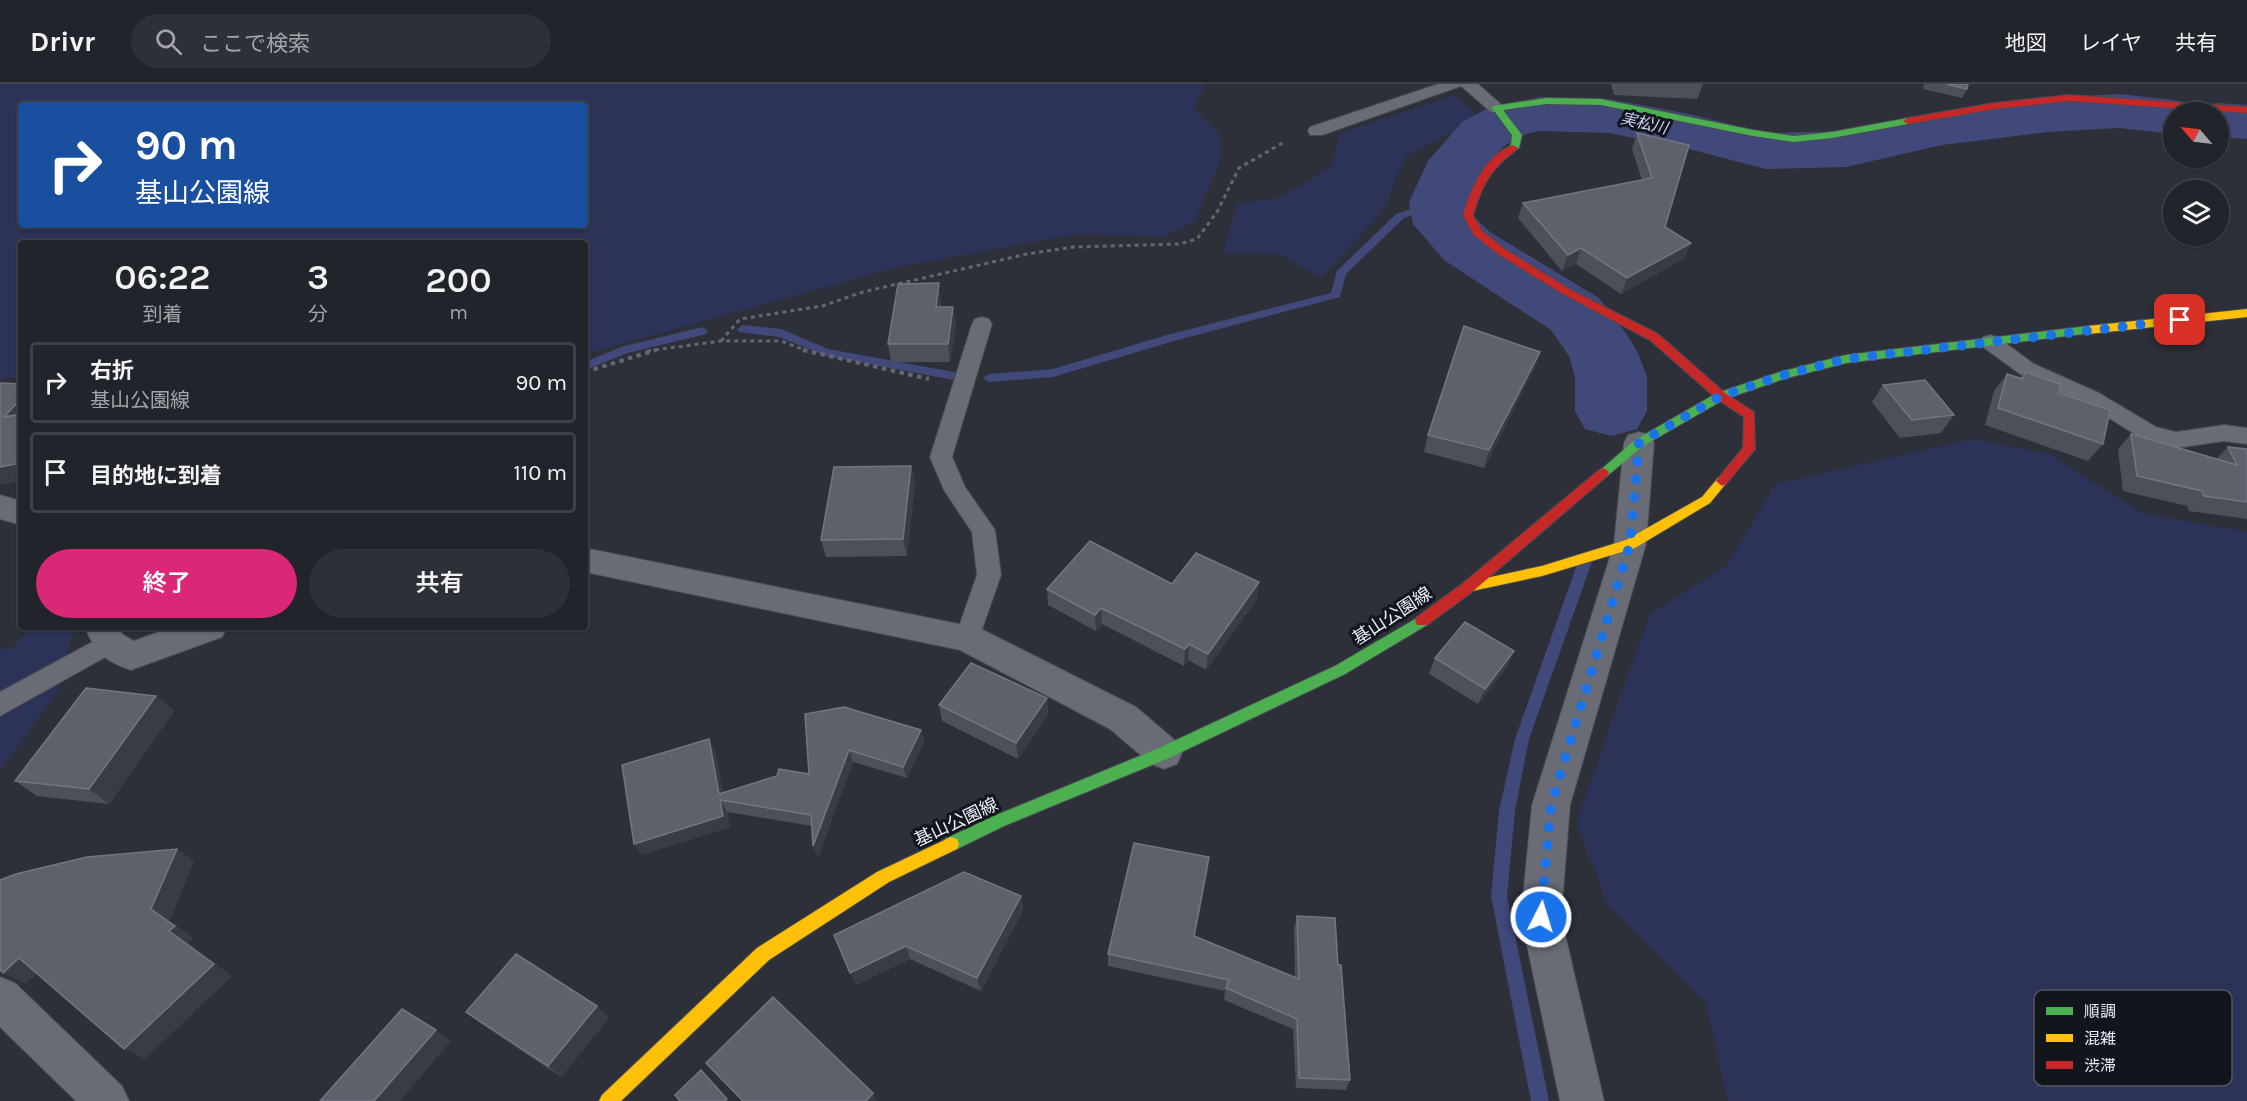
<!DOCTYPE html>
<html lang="ja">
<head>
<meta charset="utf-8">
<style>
  :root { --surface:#22242b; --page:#2e3037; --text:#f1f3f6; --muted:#a2a4a9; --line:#3f4147; --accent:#db2777 }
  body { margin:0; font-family:Karla,"Noto Sans JP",sans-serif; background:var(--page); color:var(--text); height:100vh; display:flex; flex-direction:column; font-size:22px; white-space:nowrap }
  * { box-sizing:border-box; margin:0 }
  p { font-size:20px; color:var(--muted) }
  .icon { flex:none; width:33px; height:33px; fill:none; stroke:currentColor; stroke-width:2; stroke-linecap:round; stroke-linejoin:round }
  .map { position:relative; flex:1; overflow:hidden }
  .panel { position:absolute; left:18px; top:156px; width:570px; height:390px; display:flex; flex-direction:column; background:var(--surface); border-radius:6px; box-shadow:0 2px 4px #0004,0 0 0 2px var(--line) }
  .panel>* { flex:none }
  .guide { position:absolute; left:18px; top:18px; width:570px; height:126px; border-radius:6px; box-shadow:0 2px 4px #0004,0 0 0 2px var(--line); background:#1a4fa0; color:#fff; overflow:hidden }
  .needle { width:39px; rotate:298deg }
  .buttons { position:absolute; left:2163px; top:18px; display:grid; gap:12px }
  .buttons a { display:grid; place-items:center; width:66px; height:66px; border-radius:50%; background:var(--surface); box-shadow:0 2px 4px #0004,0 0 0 2px var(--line); font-size:30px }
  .pin { position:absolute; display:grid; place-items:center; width:51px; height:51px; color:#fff; margin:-26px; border-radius:12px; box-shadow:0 3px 9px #0006 }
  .me { position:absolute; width:66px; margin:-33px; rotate:5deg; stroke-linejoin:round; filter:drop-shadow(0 0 4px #0008) }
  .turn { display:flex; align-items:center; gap:21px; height:126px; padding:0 18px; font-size:27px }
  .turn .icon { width:78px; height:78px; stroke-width:2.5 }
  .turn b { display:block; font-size:42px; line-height:51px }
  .eta { display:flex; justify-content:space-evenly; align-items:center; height:102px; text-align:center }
  .eta b { font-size:36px; font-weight:600; line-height:42px }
  .primary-button { display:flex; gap:12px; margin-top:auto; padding:12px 18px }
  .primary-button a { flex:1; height:69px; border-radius:36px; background:var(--accent); color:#fff; font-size:24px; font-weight:600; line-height:69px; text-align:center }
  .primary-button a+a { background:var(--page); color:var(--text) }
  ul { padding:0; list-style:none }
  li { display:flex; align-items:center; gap:18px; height:81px; margin:0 12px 9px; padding:0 6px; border:3px solid var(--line); border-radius:6px }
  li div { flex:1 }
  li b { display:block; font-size:22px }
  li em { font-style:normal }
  header { display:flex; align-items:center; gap:36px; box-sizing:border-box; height:84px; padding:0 30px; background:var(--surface); border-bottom:2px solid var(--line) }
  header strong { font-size:28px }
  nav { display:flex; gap:33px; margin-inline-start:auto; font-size:21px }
  .search { width:420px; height:54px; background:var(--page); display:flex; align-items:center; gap:15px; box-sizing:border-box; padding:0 21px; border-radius:33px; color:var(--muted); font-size:22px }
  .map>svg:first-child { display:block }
  .green { fill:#2d3358; fill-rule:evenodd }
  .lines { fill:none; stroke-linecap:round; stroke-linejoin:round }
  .stream { fill:#41497b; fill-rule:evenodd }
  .river { fill:#41497b; fill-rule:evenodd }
  .lane-casing { stroke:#494b53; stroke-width:2 }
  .street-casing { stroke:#494b53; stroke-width:2 }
  .fast-casing { stroke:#494b53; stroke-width:2 }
  .slow-casing { stroke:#494b53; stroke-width:2 }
  .jam-casing { stroke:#494b53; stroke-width:2 }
  .path-far1 { stroke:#64676f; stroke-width:3; stroke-dasharray:4 4; stroke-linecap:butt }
  .path { stroke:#64676f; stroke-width:4; stroke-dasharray:4.5 4.5; stroke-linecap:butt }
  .lane { fill:#696c74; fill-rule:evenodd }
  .street { fill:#696c74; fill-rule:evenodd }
  .fast { fill:#4caf50; fill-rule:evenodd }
  .slow { fill:#ffc107; fill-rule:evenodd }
  .jam { fill:#c62828; fill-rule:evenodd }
  .wall { fill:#4d5058 }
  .shaded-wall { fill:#393c44 }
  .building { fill:#5e6169; stroke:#737680; stroke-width:1.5 }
  .route { stroke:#1a73e8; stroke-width:10; stroke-dasharray:0 18 }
  .labels { text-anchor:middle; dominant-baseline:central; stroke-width:6; stroke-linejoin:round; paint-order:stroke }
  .far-water-label { font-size:16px; font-style:italic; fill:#ced6f8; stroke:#13151d }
  .street-label { font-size:18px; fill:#e9ecf9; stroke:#13151d }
  .key { fill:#13151d; stroke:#53565f; stroke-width:1.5 }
  .key-label { font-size:16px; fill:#e9ecf9 }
</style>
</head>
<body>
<header>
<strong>Drivr</strong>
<div class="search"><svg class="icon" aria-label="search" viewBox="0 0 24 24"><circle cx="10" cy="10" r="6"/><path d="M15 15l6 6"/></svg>ここで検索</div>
<nav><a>地図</a><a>レイヤ</a><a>共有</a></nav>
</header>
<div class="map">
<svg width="2247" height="1017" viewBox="0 0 2247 1017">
  <rect width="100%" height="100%" fill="#2d3039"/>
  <g class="green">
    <path d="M0 0H1205L1194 24 1221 52V76L1195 137 1163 153 1078 150 898 183 585 270V159H21V295L10 293 0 298ZM21 21H585V141H21Z"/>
    <polygon points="1455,11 1479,33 1405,73 1383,127 1321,194 1280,170 1223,169 1237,120 1281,113 1332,82 1340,49"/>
    <polygon points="1973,355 2049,370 2142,429 2247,448 2247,1017 1728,1017 1706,920 1608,821 1576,739 1649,531 1726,482 1776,400"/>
    <polygon points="31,543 74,543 57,609 0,686 0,564 10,566"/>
  </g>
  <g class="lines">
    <g class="stream">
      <polygon points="1440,115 1445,118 1444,120 1404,134 1346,190 1340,213 1174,257 1053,293 989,298 983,294 989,290 1053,285 1167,251 1331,209 1337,187 1396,130"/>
      <polygon points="743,241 781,245 828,265 954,288 960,292 954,296 826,272 779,253 739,248 737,245"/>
      <polygon points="702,243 708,247 706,250 628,269 585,286 585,278 621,263"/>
      <polygon points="1587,467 1594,472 1529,655 1515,727 1507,812 1549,1017 1531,1017 1491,812 1499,727 1515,655 1580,472"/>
    </g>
    <polygon class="river" points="2119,10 2174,16 2194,21 2197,25 2218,19 2247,21 2247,55 2218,53 2218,28 2174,28 2174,50 2119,44 2048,48 1942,61 1846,83 1766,85 1685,64 1609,49 1540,47 1526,50 1504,62 1486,82 1471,118 1475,134 1490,148 1599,214 1628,252 1638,269 1647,293 1647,327 1637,345 1611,352 1585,345 1575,327 1575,293 1569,272 1551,246 1444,176 1413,140 1409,118 1428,77 1462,38 1490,23 1540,13 1609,15 1689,30 1767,49 1846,47 1942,27 2048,14"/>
    <g class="lane-casing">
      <g id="lane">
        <polygon points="1438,0 1478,0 1505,24 1503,28 1491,28 1461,2 1322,51 1310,51 1308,47 1310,43"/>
        <polygon points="982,233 989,235 992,240 952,373 965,403 995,446 1001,491 979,554 976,561 967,564 958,561 955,554 977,491 972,448 944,406 930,373 972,240 975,235"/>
        <polygon points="1990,251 1997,253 2034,280 2099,309 2156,343 2176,348 2224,341 2247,344 2247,360 2224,357 2176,364 2141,354 2085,319 2020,290 1983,263 1980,258 1983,253"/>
        <polygon points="109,549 118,552 121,559 118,566 0,632 0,608"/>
      </g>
    </g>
    <g class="street-casing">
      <g id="street">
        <polygon points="1639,348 1650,351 1654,359 1646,460 1570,721 1561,833 1604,1017 1560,1017 1521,833 1532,721 1614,460 1624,359 1628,351"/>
        <polygon points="0,411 21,417 21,441 0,435"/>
        <polygon points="585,464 979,544 1136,623 1177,658 1182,669 1177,680 1164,685 1151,680 1110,645 960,566 585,488"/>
        <path d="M85 543H119L122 550 134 557 172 543H227L222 553 131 586C104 577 96 569 85 543Z"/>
        <polygon points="0,893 15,899 122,1002 129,1017 76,1017 0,943"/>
      </g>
    </g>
    <g class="fast-casing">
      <g id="fast">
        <polygon points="1546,14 1601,15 1753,46 1794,52 1832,48 1908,34 1913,37 1908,40 1832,54 1794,58 1753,52 1601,21 1546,20 1503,26 1522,51 1519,64 1510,66 1508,64 1511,61 1512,51 1492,24 1494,22"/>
        <polygon points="2088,242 2092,243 2092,249 1846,279 1787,294 1725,315 1643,362 1607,392 1599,392 1597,389 1635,356 1717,309 1780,288 1846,271"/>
        <polygon points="1422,531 1427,533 1429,537 1427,541 1345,590 1169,674 1004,742 957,765 951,767 945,765 943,760 945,755 994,732 1159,664 1335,582"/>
      </g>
    </g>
    <g class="slow-casing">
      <g id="slow">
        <polygon points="2247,225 2247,233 2088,250 2082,246 2088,242"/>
        <polygon points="1722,392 1728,397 1710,419 1635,464 1542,492 1472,507 1467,506 1465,502 1467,498 1472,497 1542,482 1626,456 1702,413 1718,394"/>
        <polygon points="951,753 957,755 959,760 957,765 889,798 769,876 621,1017 599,1017 602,1011 757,864 877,788"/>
      </g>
    </g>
    <g class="jam-casing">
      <g id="jam">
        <polygon points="2068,11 2247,23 2247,29 2068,17 1994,25 1908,40 1903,37 1908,34 1994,19"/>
        <path d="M1513 61 1518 64C1512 70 1505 74 1500 80 1485 94 1479 112 1473 131L1482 147 1506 166 1571 206 1658 250 1725 309 1754 328 1755 365 1726 400 1722 402 1716 397 1743 364 1744 333 1717 315 1650 256 1563 210 1498 170 1474 151 1463 131C1471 105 1485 71 1513 61Z"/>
        <polygon points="1603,384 1607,386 1609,389 1607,392 1472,508 1427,541 1417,541 1415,537 1417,533 1462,500 1599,386"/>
      </g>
    </g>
    <g class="path-far1">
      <polyline points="721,257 740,235 822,222 863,208 1027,170 1074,163 1179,160 1197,155 1217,128 1239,84 1286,57"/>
      <polyline points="647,267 721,257 781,257 807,267"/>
    </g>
    <g class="path">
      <polyline points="803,266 929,295"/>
      <polyline points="585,288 656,266"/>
    </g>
    <use href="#lane" class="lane"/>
    <use href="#street" class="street"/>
    <use href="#fast" class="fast"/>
    <use href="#slow" class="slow"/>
    <use href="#jam" class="jam"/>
  </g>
  <g class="wall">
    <polygon points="1611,0 1703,0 1697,15 1614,11"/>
    <polygon points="1924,0 1968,0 1967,5 1962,14 1923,5"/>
    <polygon points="1637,49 1689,61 1665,143 1691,159 1684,174 1621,210 1576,180 1562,187 1518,134 1523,119 1642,96 1632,65"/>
    <polygon points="941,217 941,223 956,240 950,278 891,278 888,260"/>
    <polygon points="1540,268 1534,285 1484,384 1424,368 1428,351"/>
    <polygon points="2025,288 2059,309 2103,360 2088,377 1985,341 1994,307 2007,290 2020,294"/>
    <polygon points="1883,301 1954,331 1941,349 1900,354 1872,318"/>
    <polygon points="2131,350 2216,375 2228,363 2247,365 2247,435 2189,427 2187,422 2123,407 2118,365"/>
    <polygon points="911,382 915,399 907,472 826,473 821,456"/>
    <polygon points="1172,500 1257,515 1206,586 1188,576 1184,582 1102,540 1096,547 1048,521 1047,505"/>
    <polygon points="1435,574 1507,583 1478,620 1429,590"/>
    <polygon points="156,612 174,627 109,720 37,712 15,697"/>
    <polygon points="1047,614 1048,630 1018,675 942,637 939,621"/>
    <polygon points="805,630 921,646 924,658 907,694 853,678 818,773 813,762 812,742 727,728 730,743 641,771 715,667 723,708 809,690"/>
    <polygon points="1208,786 1195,852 1295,894 1294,844 1297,832 1338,881 1350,996 1346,1006 1296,1004 1293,945 1224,916 1225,907 1108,882 1108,870"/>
    <polygon points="964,788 1021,812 1023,826 981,907 910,875 856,901"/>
    <polygon points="466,928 609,934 561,993 480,939"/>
    <polygon points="706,979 877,1017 742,1017"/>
  </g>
  <g class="shaded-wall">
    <polygon points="1691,159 1684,174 1621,210 1627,194"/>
    <polygon points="1581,164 1576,180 1562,187 1568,171"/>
    <polygon points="939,199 941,217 938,241 936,223"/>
    <polygon points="953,223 956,240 950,278 948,260"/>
    <polygon points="1540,268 1534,285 1484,384 1489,366"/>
    <polygon points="21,315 21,346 4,333"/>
    <polygon points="21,379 21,397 0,401 0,383"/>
    <polygon points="911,382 915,399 907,472 903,455"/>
    <polygon points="1259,498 1257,515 1206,586 1208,570"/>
    <polygon points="1101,524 1102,540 1096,547 1095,531"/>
    <polygon points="1189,560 1188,576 1184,582 1185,565"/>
    <polygon points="1514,567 1507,583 1478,620 1485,605"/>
    <polygon points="156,612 174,627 109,720 89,705"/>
    <polygon points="1047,614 1048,630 1018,675 1016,659"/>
    <polygon points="921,646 924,658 907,694 903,683"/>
    <polygon points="709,655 715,667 725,717 719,710"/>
    <polygon points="849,666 853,678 818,773 813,762"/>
    <polygon points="720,716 727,728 730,743 641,771 634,760"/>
    <polygon points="177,765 194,777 170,837 193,854 188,859 232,892 145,975 124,965 169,847 151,825"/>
    <polygon points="1209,773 1208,786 1193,863 1194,852"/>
    <polygon points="1021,812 1023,826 981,907 977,894"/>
    <polygon points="906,862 910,875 856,901 850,889"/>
    <polygon points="19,874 41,886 25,900 3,889"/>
    <polygon points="597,922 609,934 561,993 548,982"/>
    <polygon points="436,946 451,957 400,1017 374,1017"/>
    <polygon points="873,1009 877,1017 866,1017"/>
  </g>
  <g class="building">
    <polygon points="1946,0 1968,0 1967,5"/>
    <polygon points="1637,49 1689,61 1665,143 1691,159 1627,194 1581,164 1568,171 1523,119 1652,94"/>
    <polygon points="939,199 936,223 953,223 948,260 888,260 898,200"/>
    <polygon points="1464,242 1540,268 1489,366 1428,351"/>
    <polygon points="2025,288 2060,300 2059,309 2110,326 2103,360 1998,324 2007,290 2023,295"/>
    <polygon points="1925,296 1954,331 1912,336 1883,301"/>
    <polygon points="0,299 21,300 21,315 4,333 21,330 21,379 0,383"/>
    <polygon points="2131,350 2237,381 2228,363 2247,365 2247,418 2204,412 2202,407 2137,392"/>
    <polygon points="911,382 903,455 821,456 834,383"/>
    <polygon points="1090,457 1172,500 1196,469 1259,498 1208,570 1189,560 1185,565 1101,524 1095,531 1047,505"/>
    <polygon points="1465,538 1514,567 1485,605 1435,574"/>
    <polygon points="971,579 1047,614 1016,659 939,621"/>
    <polygon points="86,604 156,612 89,705 15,697"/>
    <polygon points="844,623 921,646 903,683 849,666 813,762 811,731 720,716 723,732 634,760 622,681 709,655 719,710 777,692 779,685 809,690 805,630"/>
    <polygon points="1134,759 1209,773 1194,852 1299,895 1297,832 1335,834 1338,881 1341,881 1350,996 1299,994 1297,935 1226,904 1229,896 1108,870"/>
    <polygon points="177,765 151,825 175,842 169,847 214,880 124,965 19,874 3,889 0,886 0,796 16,790 87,773"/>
    <polygon points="964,788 1021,812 977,894 906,862 850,889 834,851"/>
    <polygon points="516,870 597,922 548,982 466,928"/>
    <polygon points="773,913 873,1009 866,1017 743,1017 706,979"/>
    <polygon points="402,925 436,946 374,1017 320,1017"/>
    <polygon points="701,986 727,1015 724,1017 680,1017 675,1011"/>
  </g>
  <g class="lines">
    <polyline class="route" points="1541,833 1551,721 1630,460 1639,359 1721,312 1784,291 1846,275 2180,236"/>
  </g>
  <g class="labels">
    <g class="far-water-label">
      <text transform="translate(1644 39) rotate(13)">実松川</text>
    </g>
    <g class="street-label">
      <text transform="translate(1392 532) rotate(-33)">基山公園線</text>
      <text transform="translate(956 738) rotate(-25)">基山公園線</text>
    </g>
  </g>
  <rect x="2034" y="906" width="198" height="96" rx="9" class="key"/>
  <rect x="2046" y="923" width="27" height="8" fill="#4caf50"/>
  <rect x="2046" y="950" width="27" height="8" fill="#ffc107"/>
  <rect x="2046" y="977" width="27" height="8" fill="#c62828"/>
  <g class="key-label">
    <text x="2084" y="933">順調</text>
    <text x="2084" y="960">混雑</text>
    <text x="2084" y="987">渋滞</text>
  </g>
</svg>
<div class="buttons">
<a><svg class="needle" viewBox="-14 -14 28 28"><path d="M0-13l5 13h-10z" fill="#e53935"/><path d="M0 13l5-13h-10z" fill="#a2a4a9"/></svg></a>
<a><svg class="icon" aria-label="layers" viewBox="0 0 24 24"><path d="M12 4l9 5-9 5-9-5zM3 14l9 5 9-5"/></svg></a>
</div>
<div class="pin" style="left:2180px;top:236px;background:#d93025"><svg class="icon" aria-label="arrive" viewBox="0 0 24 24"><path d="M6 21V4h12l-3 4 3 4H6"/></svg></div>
<svg class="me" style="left:1541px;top:833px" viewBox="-20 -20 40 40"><circle r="17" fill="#1a73e8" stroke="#fff" stroke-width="3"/><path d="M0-11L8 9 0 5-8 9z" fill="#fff"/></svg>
<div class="guide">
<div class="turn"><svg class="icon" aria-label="right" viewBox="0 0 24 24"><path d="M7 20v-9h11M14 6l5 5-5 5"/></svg><div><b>90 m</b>基山公園線</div></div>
</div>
<section class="panel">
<div class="eta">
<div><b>06:22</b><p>到着</p></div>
<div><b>3</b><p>分</p></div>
<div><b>200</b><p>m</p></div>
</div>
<ul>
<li><svg class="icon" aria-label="right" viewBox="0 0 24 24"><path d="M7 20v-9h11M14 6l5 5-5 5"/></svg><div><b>右折</b><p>基山公園線</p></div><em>90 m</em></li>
<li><svg class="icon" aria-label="arrive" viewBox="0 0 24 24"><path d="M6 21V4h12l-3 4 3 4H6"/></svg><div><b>目的地に到着</b></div><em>110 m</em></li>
</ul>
<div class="primary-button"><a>終了</a><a>共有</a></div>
</section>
</div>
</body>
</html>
